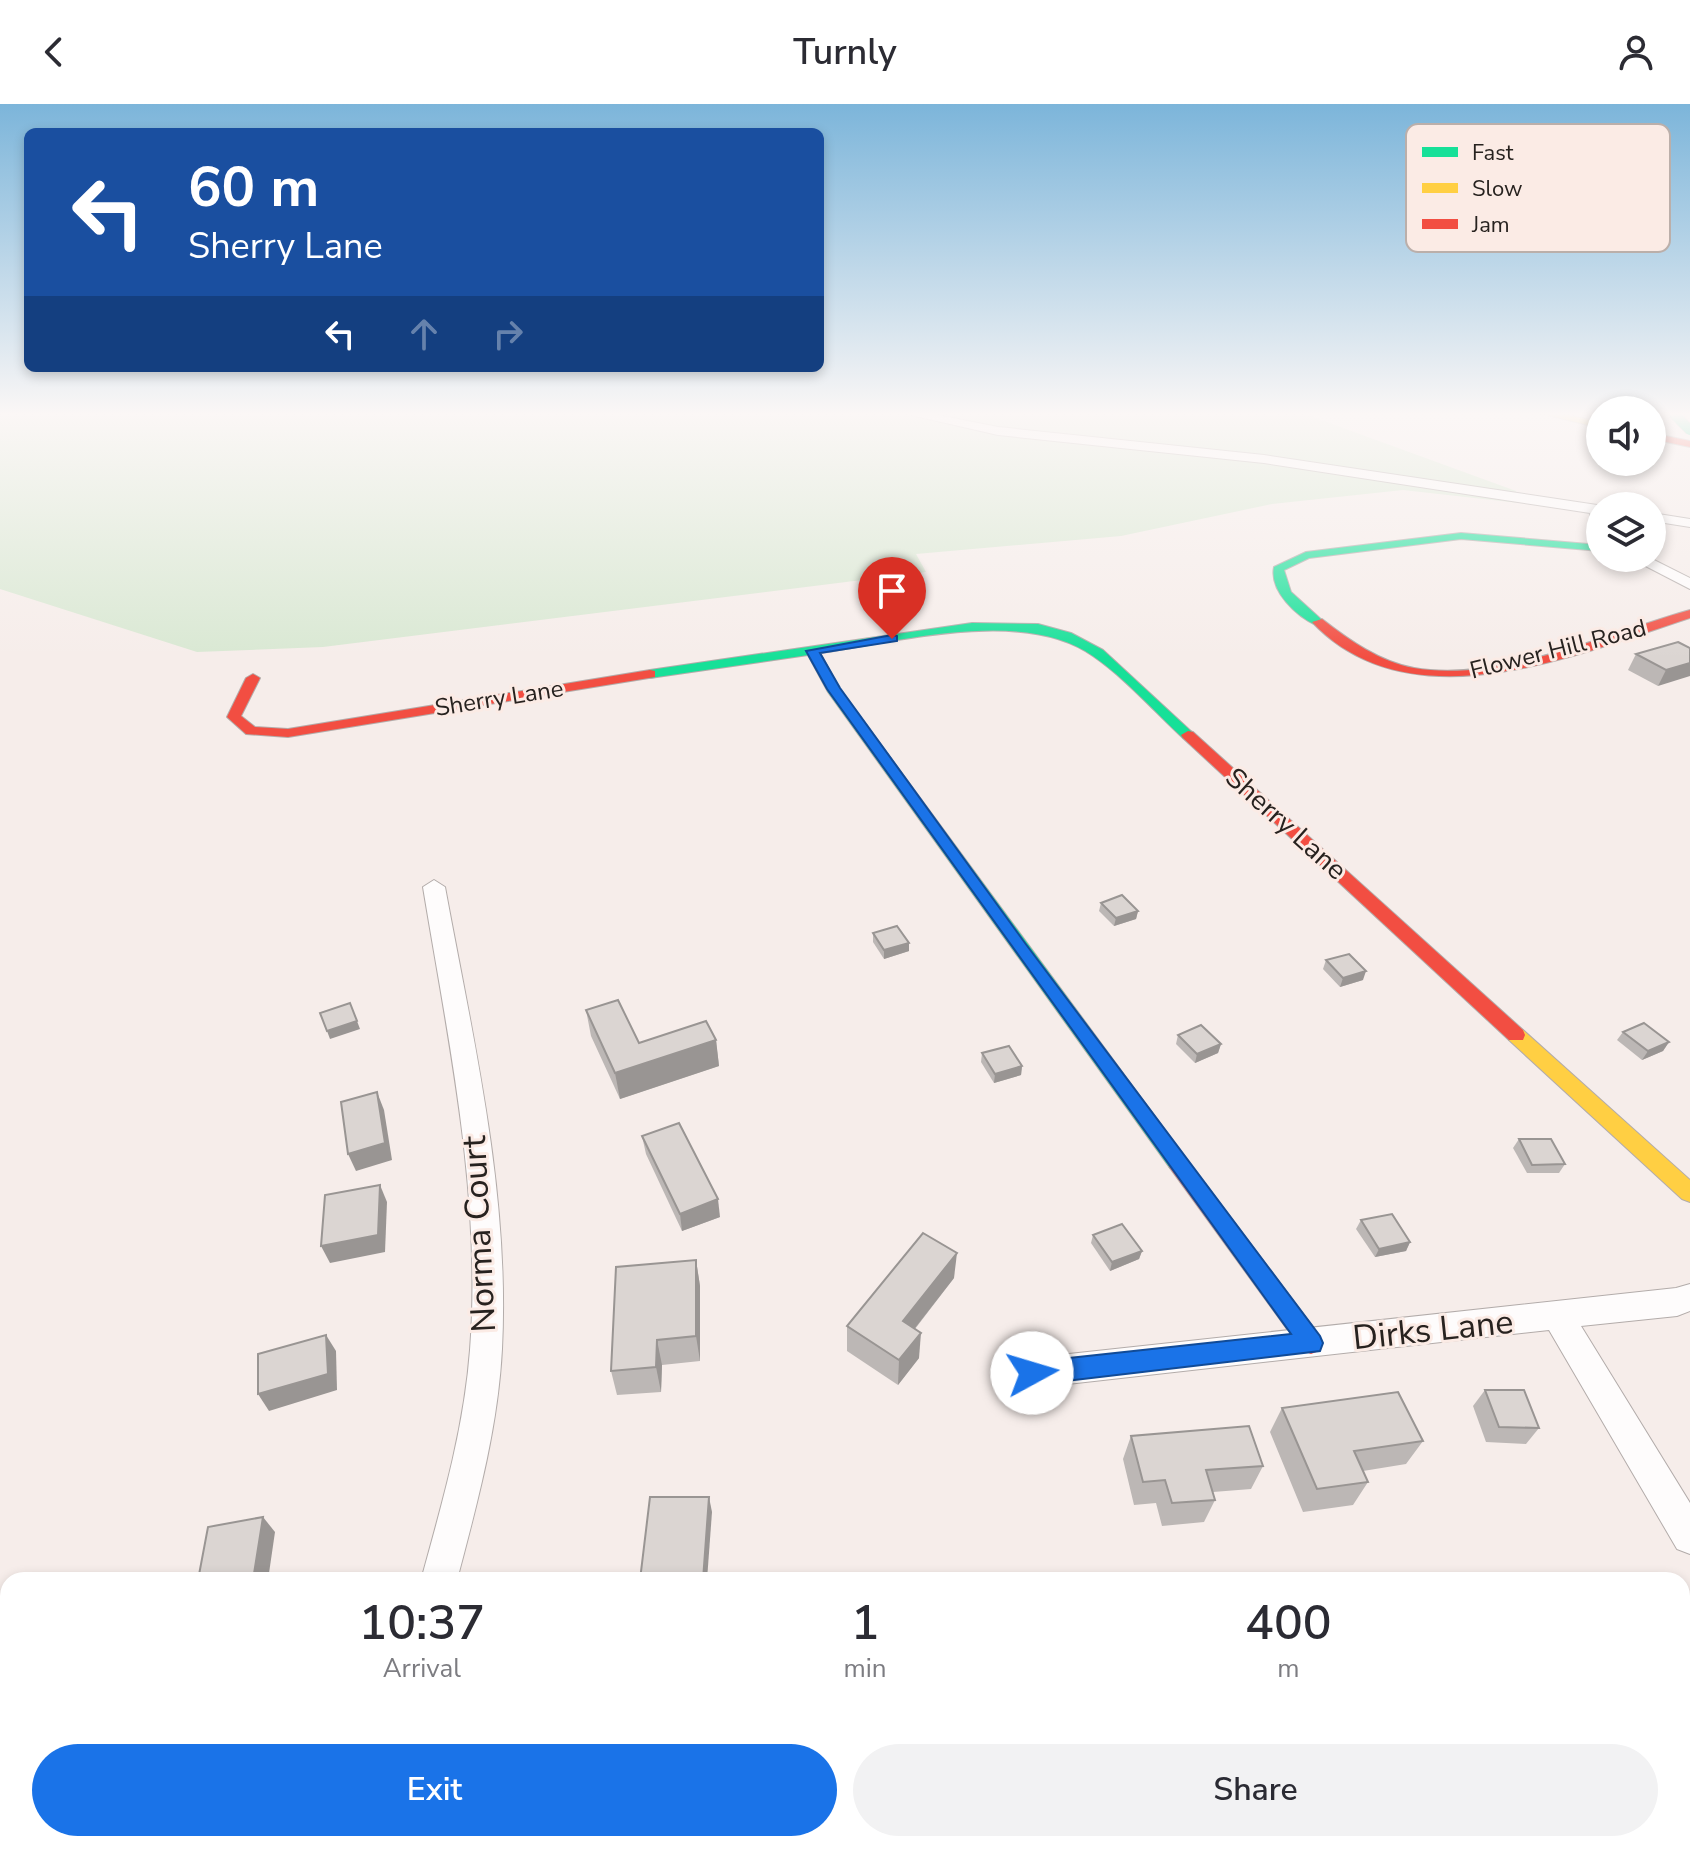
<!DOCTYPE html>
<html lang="en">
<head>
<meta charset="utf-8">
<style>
  :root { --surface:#fff; --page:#f2f2f3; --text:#2b2b33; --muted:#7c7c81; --accent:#1a73e8 }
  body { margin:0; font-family:"Nunito Sans",sans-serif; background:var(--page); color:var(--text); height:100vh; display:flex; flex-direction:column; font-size:30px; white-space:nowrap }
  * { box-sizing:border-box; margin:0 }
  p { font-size:26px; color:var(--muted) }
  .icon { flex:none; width:44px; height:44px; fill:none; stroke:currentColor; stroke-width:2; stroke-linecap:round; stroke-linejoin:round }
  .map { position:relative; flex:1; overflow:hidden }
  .panel { position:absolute; left:0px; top:1468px; width:1690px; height:280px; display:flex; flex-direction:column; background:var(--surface); border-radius:24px 24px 0 0; box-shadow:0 4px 12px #0003 }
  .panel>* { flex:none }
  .guide { position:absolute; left:24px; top:24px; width:800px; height:244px; border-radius:12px; box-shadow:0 4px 12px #0003; background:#1a4fa0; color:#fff; overflow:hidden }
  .controls { position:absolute; left:1586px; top:292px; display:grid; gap:16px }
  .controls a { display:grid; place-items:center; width:80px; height:80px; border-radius:50%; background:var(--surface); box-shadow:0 4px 12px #0003; font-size:40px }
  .pin { position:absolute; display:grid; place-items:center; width:68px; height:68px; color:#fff; margin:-82px -34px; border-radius:50% 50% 50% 0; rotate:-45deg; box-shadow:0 0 8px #0007 }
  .pin .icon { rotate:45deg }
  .me { position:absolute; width:88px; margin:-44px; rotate:84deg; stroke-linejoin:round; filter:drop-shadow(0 0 6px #0008) }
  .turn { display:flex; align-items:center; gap:28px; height:168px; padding:0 32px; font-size:36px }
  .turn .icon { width:104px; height:104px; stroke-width:2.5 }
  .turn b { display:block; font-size:56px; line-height:68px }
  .lanes { display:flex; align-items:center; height:76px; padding:0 32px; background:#0003; justify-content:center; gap:40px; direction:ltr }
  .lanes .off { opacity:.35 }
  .eta { display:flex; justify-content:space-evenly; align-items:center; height:136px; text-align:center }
  .eta b { font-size:48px; font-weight:600; line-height:56px }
  .primary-button { display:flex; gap:16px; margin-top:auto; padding:16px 32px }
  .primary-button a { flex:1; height:92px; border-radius:48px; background:var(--accent); color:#fff; font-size:32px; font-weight:600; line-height:92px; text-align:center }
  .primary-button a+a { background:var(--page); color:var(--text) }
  header { display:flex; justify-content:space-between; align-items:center; height:104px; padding:0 32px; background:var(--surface); font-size:36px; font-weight:600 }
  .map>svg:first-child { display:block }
  .green { fill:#d9e8d3 }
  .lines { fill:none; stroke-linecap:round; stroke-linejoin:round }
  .street-casing { stroke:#b3acaa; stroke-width:2 }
  .fast-casing { stroke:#b3acaa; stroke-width:2 }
  .slow-casing { stroke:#b3acaa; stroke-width:2 }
  .jam-casing { stroke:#b3acaa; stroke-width:2 }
  .street { fill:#fefcfc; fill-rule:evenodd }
  .fast { fill:#16e098; fill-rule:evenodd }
  .slow { fill:#ffcf43; fill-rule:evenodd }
  .jam { fill:#f24e42; fill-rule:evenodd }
  .fast-bridge-casing { stroke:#b3acaa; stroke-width:11; stroke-linecap:butt }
  .fast-bridge { stroke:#16e098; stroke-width:10 }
  .wall { fill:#bcb7b5 }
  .shaded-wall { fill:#999593 }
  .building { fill:#dbd5d2; stroke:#999593; stroke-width:2 }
  .route { fill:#1a73e8; stroke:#114b97; stroke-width:2 }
  .labels { text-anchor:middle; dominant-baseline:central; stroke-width:6; stroke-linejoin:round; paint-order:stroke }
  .far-street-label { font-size:24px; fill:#27221f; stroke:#fbebe5 }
  .street-label { font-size:28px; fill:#27221f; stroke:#fbebe5 }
  .near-street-label { font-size:34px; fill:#27221f; stroke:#fbebe5 }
  .key { fill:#fbebe5; stroke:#bbafaa; stroke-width:2 }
  .key-label { font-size:22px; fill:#27221f }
</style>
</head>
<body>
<header><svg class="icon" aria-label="back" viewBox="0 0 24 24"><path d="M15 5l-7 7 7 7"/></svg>Turnly<svg class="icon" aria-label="person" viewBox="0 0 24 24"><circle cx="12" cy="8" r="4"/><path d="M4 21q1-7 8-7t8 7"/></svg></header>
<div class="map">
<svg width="1690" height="1748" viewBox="0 0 1690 1748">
  <rect width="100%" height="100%" fill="#f6edea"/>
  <polygon class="green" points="0,309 1302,309 1516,387 1519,399 1403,386 1272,400 1121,432 916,450 926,468 323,543 197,548 0,485"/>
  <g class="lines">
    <g class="street-casing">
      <g id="street">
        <polygon points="902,309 928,309 998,323 1264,351 1597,401 1602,402 1600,440 1593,436 1590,409 1264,359 998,331"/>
        <polygon points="1652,409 1690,415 1690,423 1652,417"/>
        <polygon points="1630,454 1650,454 1690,474 1690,485"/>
        <path d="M434 776 445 783C473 935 510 1089 502 1245 498 1324 477 1400 457 1476H421C442 1400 464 1325 470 1246 482 1091 448 935 423 783Z"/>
        <polygon points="1690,1180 1690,1207 1677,1212 1581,1222 1690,1399 1690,1450 1677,1445 1549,1226 1032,1284 1021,1280 1016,1269 1021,1258 1032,1254 1676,1184"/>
        <polygon points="351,1740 393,1740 391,1748 349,1748"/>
      </g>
    </g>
    <g class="fast-casing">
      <g id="fast">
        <path d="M1461 429 1600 441V447L1461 435 1309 454 1284 466 1291 488 1324 518 1318 522C1297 513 1269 487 1274 463L1306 448Z"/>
        <path d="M972 519 1038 520 1071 529 1103 546 1195 631 1188 635 1183 634C1154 607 1125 574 1093 552 1025 503 898 538 820 549L839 584 1184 1052 1187 1058 1184 1064 1177 1066 1170 1064 828 588 808 551 650 574 643 570 650 566Z"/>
      </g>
    </g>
    <g class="slow-casing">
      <g id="slow">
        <polygon points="1540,309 1558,309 1600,318 1600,324"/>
        <polygon points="1516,924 1523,926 1690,1076 1690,1098 1682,1095 1509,936 1507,931 1509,926"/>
      </g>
    </g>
    <g class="jam-casing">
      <g id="jam">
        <polygon points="1652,329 1690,337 1690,343 1652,335"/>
        <path d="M1690 506V514C1577 551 1410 622 1312 518L1322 515C1349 536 1380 558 1414 564 1500 579 1608 529 1690 506Z"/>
        <polygon points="650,566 655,567 655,573 288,633 246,630 227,613 246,574 253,570 260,574 241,612 255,623 288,625"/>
        <polygon points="1188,627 1193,628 1523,926 1525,931 1523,936 1509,936 1183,634 1181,631"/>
        <polygon points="1177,1050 1184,1052 1319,1231 1323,1239 1319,1247 1311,1250 1303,1247 1170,1064 1167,1058 1170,1052"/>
      </g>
    </g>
    <use href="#street" class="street"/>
    <use href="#fast" class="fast"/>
    <use href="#slow" class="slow"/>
    <use href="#jam" class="jam"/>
    <g class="fast-bridge-casing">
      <polyline id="fast-bridge" points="1673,309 1690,326"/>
    </g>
    <use href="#fast-bridge" class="fast-bridge"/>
  </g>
  <g class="wall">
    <polygon points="1690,544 1658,582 1628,566 1636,550"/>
    <polygon points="1101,799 1138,807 1136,815 1114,822 1099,807"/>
    <polygon points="873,829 909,847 884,855 873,838"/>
    <polygon points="1326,856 1363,876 1340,883 1323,865"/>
    <polygon points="586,906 639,939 716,936 719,962 620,995 591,932"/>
    <polygon points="1623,928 1669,938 1663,947 1642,956 1617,936"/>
    <polygon points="1178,931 1221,940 1218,949 1195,959 1176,940"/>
    <polygon points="982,949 1022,962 1021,971 994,979 981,958"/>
    <polygon points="642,1032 720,1113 682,1127 646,1050"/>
    <polygon points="1519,1035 1565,1060 1559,1069 1527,1069 1513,1044"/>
    <polygon points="1361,1116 1410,1138 1406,1147 1375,1153 1356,1125"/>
    <polygon points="1093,1131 1142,1147 1139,1155 1110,1167 1091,1139"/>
    <polygon points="696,1156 700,1182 700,1257 662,1261 661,1288 617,1291 611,1267"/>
    <polygon points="954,1174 915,1225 919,1254 898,1281 847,1247 847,1222"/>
    <polygon points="1485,1286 1539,1324 1526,1340 1486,1338 1473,1302"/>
    <polygon points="1282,1304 1423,1337 1406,1360 1363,1367 1368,1378 1353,1401 1303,1408 1270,1328"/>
    <polygon points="1131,1332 1263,1362 1251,1385 1213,1388 1215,1396 1204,1418 1162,1422 1156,1399 1134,1401 1123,1355"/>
    <polygon points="1690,1575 1690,1641 1682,1642 1682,1576"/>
  </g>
  <g class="shaded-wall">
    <polygon points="1690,559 1690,572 1658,582 1666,566"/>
    <polygon points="1138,807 1136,815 1114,822 1116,814"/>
    <polygon points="909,839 909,847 884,855 884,846"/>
    <polygon points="1366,867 1363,876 1340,883 1343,874"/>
    <polygon points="357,917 360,925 330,935 327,927"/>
    <polygon points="716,936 719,962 620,995 615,969"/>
    <polygon points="1669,938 1663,947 1642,956 1648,947"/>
    <polygon points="1221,940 1218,949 1195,959 1197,950"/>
    <polygon points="1022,962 1021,971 994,979 995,970"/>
    <polygon points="377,988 384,1006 392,1056 356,1067 348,1050"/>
    <polygon points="380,1081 387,1098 385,1148 330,1159 321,1142"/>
    <polygon points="718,1095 720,1113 682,1127 680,1110"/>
    <polygon points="1410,1138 1406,1147 1375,1153 1379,1145"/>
    <polygon points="1142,1147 1139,1155 1110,1167 1112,1158"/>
    <polygon points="957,1149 954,1174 901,1242 903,1217"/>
    <polygon points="696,1156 700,1182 700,1257 696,1232"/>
    <polygon points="921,1229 919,1254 898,1281 899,1256"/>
    <polygon points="326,1231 336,1247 337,1286 269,1307 258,1290"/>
    <polygon points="657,1236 662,1261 661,1288 656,1263"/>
    <polygon points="709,1393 712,1408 707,1476 703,1476"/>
    <polygon points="263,1413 275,1428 268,1476 253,1476"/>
    <polygon points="179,1740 207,1740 204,1748 178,1748 176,1747"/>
    <polygon points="669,1740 674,1740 675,1748 670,1748"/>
  </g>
  <g class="building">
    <polygon points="1678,538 1690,544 1690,559 1666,566 1636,550"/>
    <polygon points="1122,791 1138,807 1116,814 1101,799"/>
    <polygon points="897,822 909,839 884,846 873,829"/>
    <polygon points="1349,850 1366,867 1343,874 1326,856"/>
    <polygon points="618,896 639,939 706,917 716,936 615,969 586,906"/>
    <polygon points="350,899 357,917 327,927 320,909"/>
    <polygon points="1644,919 1669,938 1648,947 1623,928"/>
    <polygon points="1201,921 1221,940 1197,950 1178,931"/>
    <polygon points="1009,942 1022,962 995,970 982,949"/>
    <polygon points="377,988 385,1039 348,1050 341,998"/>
    <polygon points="679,1019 718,1095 680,1110 642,1032"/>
    <polygon points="1519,1035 1551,1035 1565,1060 1532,1061"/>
    <polygon points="380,1081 378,1131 321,1142 325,1091"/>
    <polygon points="1392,1110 1410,1138 1379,1145 1361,1116"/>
    <polygon points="1122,1120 1142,1147 1112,1158 1093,1131"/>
    <polygon points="923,1129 957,1149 903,1217 921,1229 899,1256 847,1222"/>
    <polygon points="696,1156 696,1232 657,1236 656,1263 611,1267 616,1163"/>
    <polygon points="326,1231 328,1270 258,1290 258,1250"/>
    <polygon points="1485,1286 1524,1286 1539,1324 1499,1323"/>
    <polygon points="1398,1288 1423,1337 1354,1347 1368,1378 1317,1385 1282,1304"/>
    <polygon points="1249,1322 1263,1362 1206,1366 1215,1396 1172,1399 1165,1376 1143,1378 1131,1332"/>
    <polygon points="650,1393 709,1393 703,1476 640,1476"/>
    <polygon points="263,1413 253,1476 198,1476 208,1423"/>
    <polygon points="1690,1575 1690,1632 1687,1632 1682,1624 1682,1576"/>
    <polygon points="102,1740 179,1740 176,1747 99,1748"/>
    <polygon points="575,1740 669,1740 670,1748 575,1748"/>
  </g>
  <linearGradient id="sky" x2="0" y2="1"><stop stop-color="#7cb5da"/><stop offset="0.56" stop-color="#fbf7f6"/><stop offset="1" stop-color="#fbf7f6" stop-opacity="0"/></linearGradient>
  <rect width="1690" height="554" fill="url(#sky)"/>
  <polygon class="route" points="892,531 897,532 897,537 820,549 840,584 1025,839 1320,1232 1323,1239 1320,1247 1032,1281 1023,1277 1020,1269 1023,1261 1032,1258 1291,1230 827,585 806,547"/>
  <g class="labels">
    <g class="far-street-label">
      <text transform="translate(1558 545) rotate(-14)">Flower Hill Road</text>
      <text transform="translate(499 594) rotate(-9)">Sherry Lane</text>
    </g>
    <g class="street-label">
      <text transform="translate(1286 720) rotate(42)">Sherry Lane</text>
    </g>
    <g class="near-street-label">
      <text transform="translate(479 1130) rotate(-93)">Norma Court</text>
      <text transform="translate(1433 1226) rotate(-6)">Dirks Lane</text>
    </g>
  </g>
  <rect x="1406" y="20" width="264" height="128" rx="12" class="key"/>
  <rect x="1422" y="43" width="36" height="10" fill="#16e098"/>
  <rect x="1422" y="79" width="36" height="10" fill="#ffcf43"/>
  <rect x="1422" y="115" width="36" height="10" fill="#f24e42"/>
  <g class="key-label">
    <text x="1472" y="56">Fast</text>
    <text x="1472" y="92">Slow</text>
    <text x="1472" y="128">Jam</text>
  </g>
</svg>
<div class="controls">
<a><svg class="icon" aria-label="sound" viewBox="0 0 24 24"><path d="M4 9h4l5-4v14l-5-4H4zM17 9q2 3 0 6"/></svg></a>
<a><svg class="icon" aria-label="layers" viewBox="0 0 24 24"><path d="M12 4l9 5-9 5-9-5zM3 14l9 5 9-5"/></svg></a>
</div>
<div class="pin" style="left:892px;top:535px;background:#d93025"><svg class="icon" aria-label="arrive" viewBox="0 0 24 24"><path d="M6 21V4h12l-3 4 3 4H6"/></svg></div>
<svg class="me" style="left:1032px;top:1269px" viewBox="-20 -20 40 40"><circle r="19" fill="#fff"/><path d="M0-13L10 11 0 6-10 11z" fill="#1a73e8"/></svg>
<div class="guide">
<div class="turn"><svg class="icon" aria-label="left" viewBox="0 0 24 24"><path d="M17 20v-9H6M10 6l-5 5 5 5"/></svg><div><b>60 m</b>Sherry Lane</div></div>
<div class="lanes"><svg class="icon" aria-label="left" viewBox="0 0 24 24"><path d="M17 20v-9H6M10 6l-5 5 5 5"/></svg><svg class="icon off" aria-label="ahead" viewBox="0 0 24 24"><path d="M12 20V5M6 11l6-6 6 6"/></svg><svg class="icon off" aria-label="right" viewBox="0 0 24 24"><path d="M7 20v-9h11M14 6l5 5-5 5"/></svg></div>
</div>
<section class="panel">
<div class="eta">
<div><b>10:37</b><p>Arrival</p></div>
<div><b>1</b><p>min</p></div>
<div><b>400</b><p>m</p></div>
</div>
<div class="primary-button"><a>Exit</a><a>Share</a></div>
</section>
</div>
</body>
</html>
